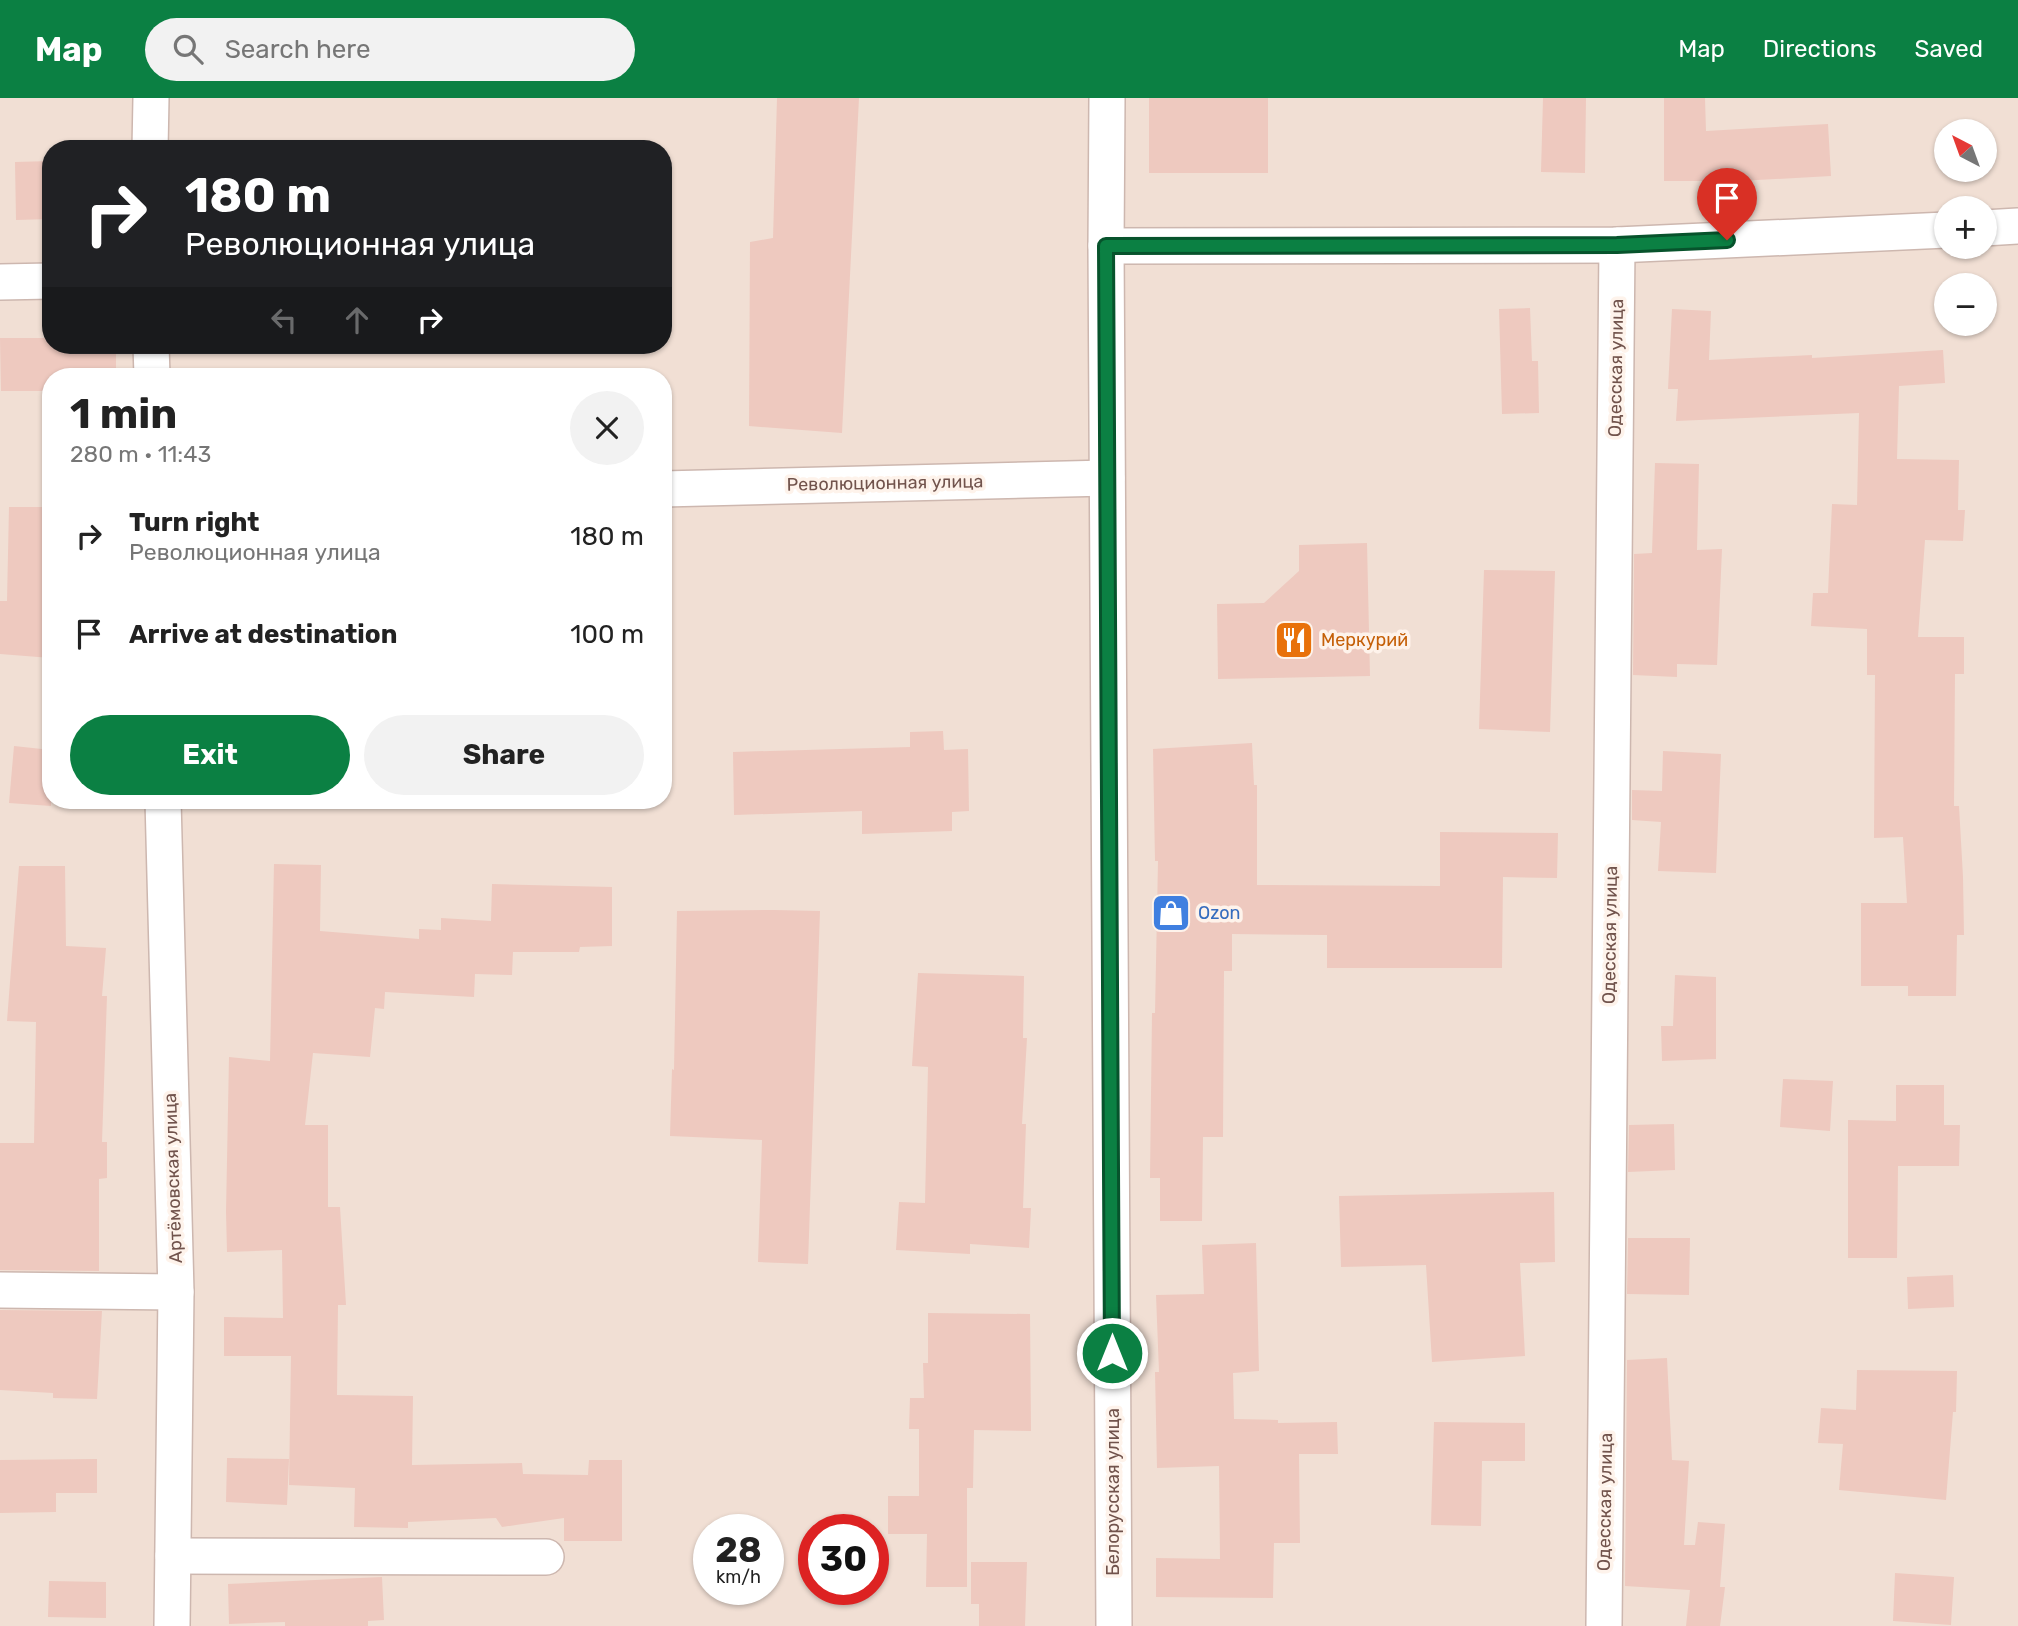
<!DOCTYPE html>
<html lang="en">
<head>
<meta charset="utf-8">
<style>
  :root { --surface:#fff; --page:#f2f2f2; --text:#222; --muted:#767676; --accent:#0b8043 }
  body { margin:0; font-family:Rubik,sans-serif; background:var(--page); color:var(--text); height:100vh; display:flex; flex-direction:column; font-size:26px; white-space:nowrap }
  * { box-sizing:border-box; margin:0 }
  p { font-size:23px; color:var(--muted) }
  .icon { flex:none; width:38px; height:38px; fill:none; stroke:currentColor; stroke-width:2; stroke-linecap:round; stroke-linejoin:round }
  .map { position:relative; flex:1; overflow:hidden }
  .details { position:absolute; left:42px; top:270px; width:630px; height:441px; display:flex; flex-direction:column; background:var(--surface); border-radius:28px; box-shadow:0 2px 5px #0004 }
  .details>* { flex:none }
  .guide { position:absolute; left:42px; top:42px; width:630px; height:214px; border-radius:28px; box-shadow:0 2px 5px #0004; background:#202124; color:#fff; overflow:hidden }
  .needle { width:46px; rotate:319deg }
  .buttons { position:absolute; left:1934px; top:21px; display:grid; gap:14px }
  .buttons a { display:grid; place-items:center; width:63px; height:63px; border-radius:50%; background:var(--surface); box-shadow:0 2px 5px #0004; font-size:35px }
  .speed { position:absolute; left:693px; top:1416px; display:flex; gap:14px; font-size:35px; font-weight:700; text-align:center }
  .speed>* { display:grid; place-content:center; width:91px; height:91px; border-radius:50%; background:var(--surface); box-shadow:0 2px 5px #0004; line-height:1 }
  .speed small { font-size:18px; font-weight:400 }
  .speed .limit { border:10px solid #d22; background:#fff; color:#111 }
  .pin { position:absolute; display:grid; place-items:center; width:60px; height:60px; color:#fff; margin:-72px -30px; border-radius:50% 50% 50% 0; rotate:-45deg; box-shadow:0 0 7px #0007 }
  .pin .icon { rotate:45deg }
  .me { position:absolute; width:77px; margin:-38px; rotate:0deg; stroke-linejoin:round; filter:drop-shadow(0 0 5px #0008) }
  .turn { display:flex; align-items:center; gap:24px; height:147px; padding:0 28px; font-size:32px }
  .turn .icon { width:91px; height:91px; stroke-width:2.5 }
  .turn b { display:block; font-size:49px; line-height:60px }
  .lanes { display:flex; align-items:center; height:66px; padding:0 28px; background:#0003; justify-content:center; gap:35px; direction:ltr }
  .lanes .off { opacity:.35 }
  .round { display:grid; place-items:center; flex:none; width:74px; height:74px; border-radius:37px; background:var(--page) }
  .summary { display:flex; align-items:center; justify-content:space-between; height:119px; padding:0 28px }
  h1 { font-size:42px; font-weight:700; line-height:52px }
  .button { display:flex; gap:14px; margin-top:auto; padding:14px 28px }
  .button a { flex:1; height:80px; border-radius:42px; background:var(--accent); color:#fff; font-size:28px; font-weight:700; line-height:80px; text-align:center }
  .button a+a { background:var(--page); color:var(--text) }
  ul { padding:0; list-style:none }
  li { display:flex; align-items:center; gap:21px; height:98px; padding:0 28px }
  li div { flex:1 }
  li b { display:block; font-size:26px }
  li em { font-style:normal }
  header { display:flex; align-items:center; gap:42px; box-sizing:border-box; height:98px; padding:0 35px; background:var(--accent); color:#fff }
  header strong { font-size:33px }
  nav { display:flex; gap:38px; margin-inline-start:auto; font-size:24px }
  .search { width:490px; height:63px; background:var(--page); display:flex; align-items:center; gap:18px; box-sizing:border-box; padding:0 24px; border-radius:38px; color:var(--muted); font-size:26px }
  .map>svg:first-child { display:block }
  .residential { fill:#f1dfd4; fill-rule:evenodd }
  .building { fill:#eec9bf }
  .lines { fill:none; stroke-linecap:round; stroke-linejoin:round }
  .minor-casing { stroke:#cdb7af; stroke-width:38 }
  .minor { stroke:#fff; stroke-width:35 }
  .route-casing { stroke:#07532c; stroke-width:18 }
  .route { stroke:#0b8043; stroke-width:12 }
  .labels { text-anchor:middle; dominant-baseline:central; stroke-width:7; stroke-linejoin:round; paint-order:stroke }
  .street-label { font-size:18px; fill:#71534c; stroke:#fef3eb }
  .food-label { font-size:18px; fill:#c56008; stroke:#fef3eb; text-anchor:start }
  .shop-label { font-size:18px; fill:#366cbe; stroke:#fef3eb; text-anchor:start }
</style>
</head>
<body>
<header>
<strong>Map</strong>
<div class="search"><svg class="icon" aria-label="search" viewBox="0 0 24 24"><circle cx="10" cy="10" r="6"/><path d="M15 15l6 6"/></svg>Search here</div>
<nav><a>Map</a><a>Directions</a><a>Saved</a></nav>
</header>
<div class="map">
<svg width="2018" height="1528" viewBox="0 0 2018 1528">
  <rect width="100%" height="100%" fill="#faeee5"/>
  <path class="residential" d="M0 0H2018V1528H0ZM1946 33H1984V72H1946ZM51 51H663V247H51ZM1946 110H1984V149H1946ZM1946 187H1984V226H1946ZM51 278H663V702H51ZM709 1432H768V1491H709ZM814 1432H873V1491H814Z"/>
  <g class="building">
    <polygon points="777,0 859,0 842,335 749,328 750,144 773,140"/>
    <rect x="1149" y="0" width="119" height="75"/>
    <polygon points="1543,0 1586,0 1585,75 1541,74"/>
    <polygon points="1664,0 1705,0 1706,33 1828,26 1831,78 1739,83 1664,83"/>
    <polygon points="51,63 51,121 16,122 15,64"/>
    <polygon points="1530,210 1532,263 1538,263 1539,315 1502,316 1499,211"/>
    <polygon points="1672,211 1711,213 1709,262 1812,257 1812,260 1943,252 1945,285 1899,288 1897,361 1959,362 1958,412 1965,412 1963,443 1925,442 1918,539 1964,539 1964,576 1955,576 1954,708 1959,708 1963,779 1964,837 1957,837 1956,898 1908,898 1908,888 1861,888 1861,805 1907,805 1903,739 1874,740 1875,577 1867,577 1867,531 1811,528 1813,495 1828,495 1832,406 1857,407 1859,315 1676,323 1678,291 1668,291"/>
    <polygon points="0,240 51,240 51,247 116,247 116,278 51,278 51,293 1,293"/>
    <polygon points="1655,365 1699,366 1697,452 1722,451 1717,567 1677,566 1677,579 1633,577 1634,456 1652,455"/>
    <polygon points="9,409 51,409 51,560 0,556 0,503 7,503"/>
    <polygon points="1367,445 1370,578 1218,581 1217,506 1264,505 1299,473 1299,447"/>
    <polygon points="1484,472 1555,473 1550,634 1479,631"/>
    <polygon points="943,633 944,652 968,651 969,713 952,714 952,733 862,736 862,713 734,717 733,654 910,649 910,634"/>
    <polygon points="1252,645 1254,687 1257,687 1257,787 1440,788 1440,734 1558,735 1557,780 1503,779 1502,870 1327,870 1327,837 1232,836 1232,873 1224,873 1223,1039 1203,1039 1202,1123 1160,1123 1160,1080 1150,1080 1152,915 1155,915 1158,763 1155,763 1153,651"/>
    <polygon points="14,648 51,652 51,708 9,705"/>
    <polygon points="1663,653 1721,656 1716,775 1658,773 1661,724 1632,722 1632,692 1662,693"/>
    <polygon points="274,766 321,767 320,833 419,841 419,831 441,832 441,820 491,823 492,786 612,789 612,848 580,849 579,854 513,854 512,877 475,876 474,899 385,894 384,911 375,910 370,959 313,955 305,1027 328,1027 328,1109 340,1109 346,1207 338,1207 337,1297 413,1298 412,1367 522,1365 523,1376 588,1377 589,1362 622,1362 622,1443 564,1443 564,1420 502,1429 496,1420 408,1424 408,1430 354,1429 355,1390 289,1387 291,1258 224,1258 224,1219 283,1220 282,1152 227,1154 226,1114 229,959 270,963"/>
    <polygon points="19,768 65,768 66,848 106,850 102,898 107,898 102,1044 107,1044 107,1080 99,1081 99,1173 0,1172 0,1045 34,1045 36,924 7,923"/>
    <polygon points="774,812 820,813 808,1166 758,1164 762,1042 670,1038 672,971 674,972 677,813"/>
    <polygon points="918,875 1024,878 1023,940 1027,940 1022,1026 1026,1026 1023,1110 1031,1110 1029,1150 970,1146 970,1156 896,1152 899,1104 925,1105 928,969 912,968"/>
    <polygon points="1675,877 1716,879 1716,961 1662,963 1661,928 1673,928"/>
    <polygon points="1783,981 1833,983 1830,1033 1780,1029"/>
    <polygon points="1896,987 1944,987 1944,1027 1960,1027 1959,1068 1898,1068 1897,1160 1848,1160 1848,1022 1896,1023"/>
    <polygon points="1674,1026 1675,1072 1628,1074 1629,1027"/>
    <polygon points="1554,1094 1555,1164 1520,1165 1525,1258 1432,1264 1426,1167 1341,1169 1339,1098"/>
    <polygon points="1628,1140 1690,1140 1689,1197 1627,1196"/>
    <polygon points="1256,1145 1259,1273 1233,1275 1234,1321 1278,1322 1278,1325 1337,1324 1338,1356 1299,1356 1300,1445 1274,1445 1273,1500 1156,1499 1156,1460 1220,1461 1219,1368 1157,1370 1155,1274 1159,1274 1156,1197 1204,1196 1202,1147"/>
    <polygon points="1953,1177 1954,1209 1908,1211 1907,1179"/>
    <polygon points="0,1212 102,1213 97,1301 53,1300 53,1295 0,1292"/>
    <polygon points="928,1215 1030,1216 1031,1333 974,1332 973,1390 967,1390 967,1489 926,1489 927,1436 888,1436 888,1398 919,1398 919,1331 909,1331 910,1300 924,1300 923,1265 928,1265"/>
    <polygon points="1667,1260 1672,1362 1689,1363 1684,1447 1695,1447 1698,1424 1725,1426 1720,1489 1725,1489 1720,1528 1686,1528 1690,1492 1625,1488 1627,1262"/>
    <polygon points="1857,1272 1957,1273 1956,1314 1953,1314 1946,1402 1839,1392 1843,1346 1818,1345 1821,1310 1856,1312"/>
    <polygon points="1434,1324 1525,1325 1525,1363 1482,1363 1481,1428 1431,1427"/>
    <polygon points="227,1360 289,1361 287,1407 226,1404"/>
    <polygon points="97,1361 97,1395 56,1395 56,1414 0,1415 0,1362"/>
    <polygon points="971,1464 1027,1464 1025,1528 979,1528 979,1506 971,1506"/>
    <polygon points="1895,1475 1954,1479 1951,1527 1893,1523"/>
    <polygon points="382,1479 384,1522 368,1523 368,1528 285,1528 285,1524 229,1526 228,1486"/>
    <polygon points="49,1483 106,1484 106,1520 48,1519"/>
  </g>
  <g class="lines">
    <g class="minor-casing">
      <g id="minor">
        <polyline points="1107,0 1106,148 1114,1528"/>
        <polyline points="150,51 151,0"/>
        <polyline points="1984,130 2018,128"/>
        <polyline points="1106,148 1617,147 1946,132"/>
        <polyline points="0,184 51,183"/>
        <polyline points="151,247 152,278"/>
        <polyline points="663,391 1107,380"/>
        <polyline points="163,702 176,1194 172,1528"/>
        <polyline points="0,1192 176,1194"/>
        <polyline points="173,1458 546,1459"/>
        <polyline points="1604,1528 1617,147"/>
      </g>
    </g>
    <use href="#minor" class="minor"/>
  </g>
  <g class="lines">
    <g class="route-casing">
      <polyline id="route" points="1112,1255 1106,148 1617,147 1727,142"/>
    </g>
    <use href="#route" class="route"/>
  </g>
  <defs>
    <g id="restaurant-square" transform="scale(2.0125)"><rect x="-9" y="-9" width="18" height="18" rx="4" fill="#e8710a" stroke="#fef3eb"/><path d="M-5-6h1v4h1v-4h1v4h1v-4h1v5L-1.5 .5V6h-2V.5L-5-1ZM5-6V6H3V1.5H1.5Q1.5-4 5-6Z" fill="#fff"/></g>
    <g id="shop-square" transform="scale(2.0125)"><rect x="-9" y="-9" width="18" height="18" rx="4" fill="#3f7fe0" stroke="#fef3eb"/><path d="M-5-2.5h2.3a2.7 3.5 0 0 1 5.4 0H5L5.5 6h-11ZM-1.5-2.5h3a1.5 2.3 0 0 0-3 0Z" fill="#fff"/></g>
  </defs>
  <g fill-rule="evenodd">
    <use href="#restaurant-square" x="1294" y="542"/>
    <use href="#shop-square" x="1171" y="815"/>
  </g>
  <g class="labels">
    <g class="street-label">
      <text transform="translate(1616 270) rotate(-89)">Одесская улица</text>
      <text transform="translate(885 385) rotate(-1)">Революционная улица</text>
      <text transform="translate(1610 837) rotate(-89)">Одесская улица</text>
      <text transform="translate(173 1080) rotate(-92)">Артёмовская улица</text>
      <text transform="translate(1113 1394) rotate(-90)">Белорусская улица</text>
      <text transform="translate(1605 1404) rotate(-89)">Одесская улица</text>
    </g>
    <g class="food-label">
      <text x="1321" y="542">Меркурий</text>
    </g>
    <g class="shop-label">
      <text x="1198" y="815">Ozon</text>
    </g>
  </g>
</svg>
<div class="buttons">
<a><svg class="needle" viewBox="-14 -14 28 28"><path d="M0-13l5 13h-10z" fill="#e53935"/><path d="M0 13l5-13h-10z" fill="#767676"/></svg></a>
<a>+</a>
<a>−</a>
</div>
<div class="speed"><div>28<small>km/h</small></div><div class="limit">30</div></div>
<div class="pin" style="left:1727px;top:142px;background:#d93025"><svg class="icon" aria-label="arrive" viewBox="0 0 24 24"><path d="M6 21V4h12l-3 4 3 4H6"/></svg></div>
<svg class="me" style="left:1112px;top:1255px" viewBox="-20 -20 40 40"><circle r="17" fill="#0b8043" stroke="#fff" stroke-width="3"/><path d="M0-11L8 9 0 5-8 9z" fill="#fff"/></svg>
<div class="guide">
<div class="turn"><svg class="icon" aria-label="right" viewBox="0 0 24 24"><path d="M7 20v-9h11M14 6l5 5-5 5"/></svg><div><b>180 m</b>Революционная улица</div></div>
<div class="lanes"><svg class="icon off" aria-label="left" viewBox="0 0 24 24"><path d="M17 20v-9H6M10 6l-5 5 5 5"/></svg><svg class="icon off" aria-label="ahead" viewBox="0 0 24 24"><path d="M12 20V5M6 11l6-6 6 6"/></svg><svg class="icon" aria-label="right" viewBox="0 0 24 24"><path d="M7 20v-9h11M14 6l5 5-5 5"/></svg></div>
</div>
<section class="details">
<div class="summary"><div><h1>1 min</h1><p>280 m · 11:43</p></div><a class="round"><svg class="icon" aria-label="close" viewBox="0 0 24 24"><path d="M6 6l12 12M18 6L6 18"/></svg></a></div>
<ul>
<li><svg class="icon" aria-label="right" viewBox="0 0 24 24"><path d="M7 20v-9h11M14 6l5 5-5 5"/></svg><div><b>Turn right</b><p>Революционная улица</p></div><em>180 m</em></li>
<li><svg class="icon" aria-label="arrive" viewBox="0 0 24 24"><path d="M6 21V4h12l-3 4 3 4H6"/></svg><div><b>Arrive at destination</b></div><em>100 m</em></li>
</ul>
<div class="button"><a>Exit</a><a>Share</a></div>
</section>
</div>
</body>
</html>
